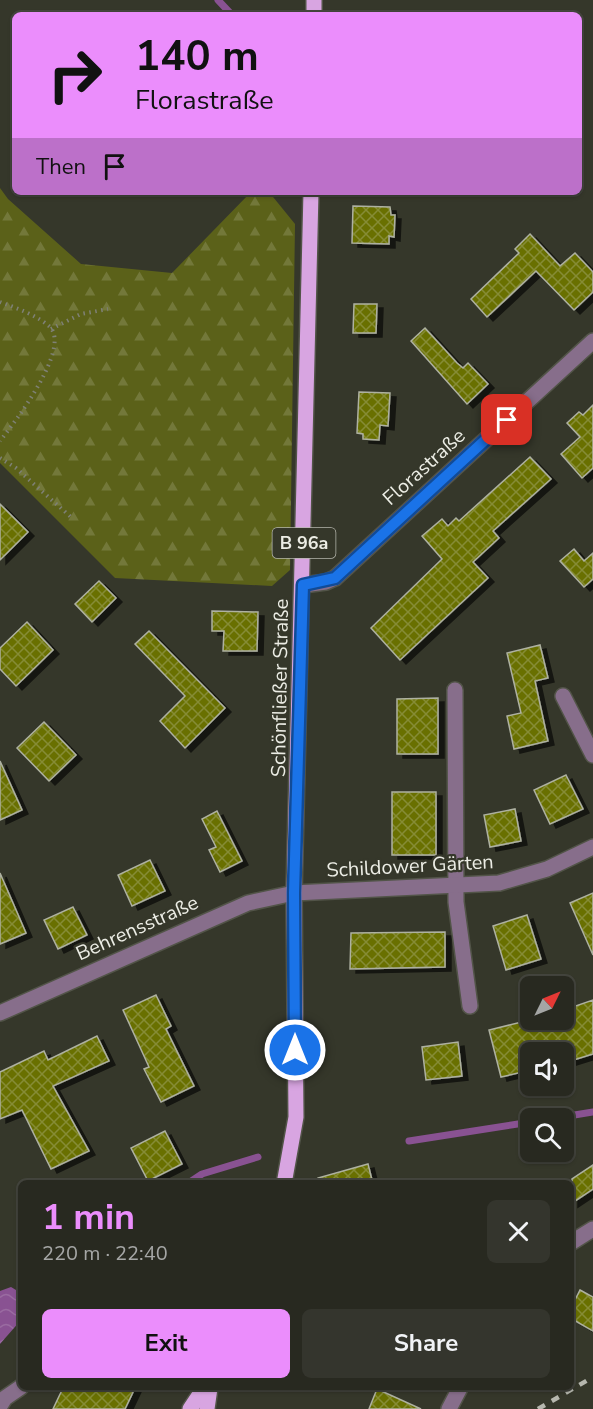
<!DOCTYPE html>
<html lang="en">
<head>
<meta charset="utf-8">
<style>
  :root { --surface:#282920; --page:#34352d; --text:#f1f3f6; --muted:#a5a6a5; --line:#44453e; --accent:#eb8dfc }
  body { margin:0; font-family:"Nunito Sans",sans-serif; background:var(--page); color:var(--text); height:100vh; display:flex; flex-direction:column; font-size:22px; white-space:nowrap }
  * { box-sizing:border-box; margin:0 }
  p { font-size:20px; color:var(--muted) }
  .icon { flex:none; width:33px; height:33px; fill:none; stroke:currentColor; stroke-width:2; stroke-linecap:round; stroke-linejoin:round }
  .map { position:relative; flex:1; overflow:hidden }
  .drawer { position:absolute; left:18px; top:1180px; width:556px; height:210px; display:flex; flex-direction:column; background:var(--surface); border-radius:9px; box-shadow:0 2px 4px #0004,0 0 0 2px var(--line) }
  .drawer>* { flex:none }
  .top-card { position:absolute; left:12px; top:12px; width:570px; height:183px; border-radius:9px; box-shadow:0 2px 4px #0004,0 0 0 2px var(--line); background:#eb8dfc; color:#111; overflow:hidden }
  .needle { width:39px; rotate:47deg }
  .buttons { position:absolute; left:520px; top:976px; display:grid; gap:12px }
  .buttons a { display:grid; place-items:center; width:54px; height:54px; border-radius:9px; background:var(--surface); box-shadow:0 2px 4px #0004,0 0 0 2px var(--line); font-size:30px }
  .pin { position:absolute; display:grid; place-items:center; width:51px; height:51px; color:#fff; margin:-26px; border-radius:12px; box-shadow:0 3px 9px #0006 }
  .me { position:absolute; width:66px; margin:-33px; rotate:0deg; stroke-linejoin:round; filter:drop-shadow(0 0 4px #0008) }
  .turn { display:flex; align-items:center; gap:21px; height:126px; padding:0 24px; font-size:27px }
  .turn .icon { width:78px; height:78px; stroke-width:2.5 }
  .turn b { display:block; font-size:42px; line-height:51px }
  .then { display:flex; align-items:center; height:57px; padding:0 24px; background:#0003; gap:12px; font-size:22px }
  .round { display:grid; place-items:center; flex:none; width:63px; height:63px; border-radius:9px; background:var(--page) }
  .head { display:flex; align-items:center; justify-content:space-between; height:102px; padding:0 24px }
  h1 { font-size:36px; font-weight:700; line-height:45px; color:var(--accent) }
  .action { display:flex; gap:12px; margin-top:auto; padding:12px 24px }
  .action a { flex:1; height:69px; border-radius:9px; background:var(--accent); color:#111; font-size:24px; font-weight:700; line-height:69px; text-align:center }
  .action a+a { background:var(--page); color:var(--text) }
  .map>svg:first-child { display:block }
  .forest { fill:url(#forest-firs) }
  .water { fill:url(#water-waves) }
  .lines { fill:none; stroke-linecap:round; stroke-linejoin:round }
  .stream { stroke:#895292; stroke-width:7 }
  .building { fill:url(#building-cross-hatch); stroke:#aeb1a1; stroke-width:1.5; filter:url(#shadow) }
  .minor-casing { stroke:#525448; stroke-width:18 }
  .major-casing { stroke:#525448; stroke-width:18 }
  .path { stroke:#7f8176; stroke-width:4; stroke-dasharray:1.5 4.5; stroke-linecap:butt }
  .minor { stroke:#876e8b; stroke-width:15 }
  .major { stroke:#d8a5e1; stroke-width:15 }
  .rail { stroke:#b6b7ae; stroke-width:4.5; stroke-dasharray:8 8; stroke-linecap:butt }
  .route-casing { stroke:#114b97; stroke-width:15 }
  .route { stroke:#1a73e8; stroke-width:10 }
  .labels { text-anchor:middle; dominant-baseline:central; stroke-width:4.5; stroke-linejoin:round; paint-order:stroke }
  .shield { fill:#35372a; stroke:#b5b6ad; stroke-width:1.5 }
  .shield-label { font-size:18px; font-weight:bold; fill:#ecede5 }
  .street-label { font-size:20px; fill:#ecede5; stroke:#35372a }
</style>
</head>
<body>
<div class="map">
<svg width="593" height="1409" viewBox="0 0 593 1409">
  <defs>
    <pattern id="forest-firs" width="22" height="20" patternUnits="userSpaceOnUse" patternTransform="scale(1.5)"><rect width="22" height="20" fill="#5b6119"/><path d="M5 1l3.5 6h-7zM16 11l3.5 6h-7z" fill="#73783a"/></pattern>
    <pattern id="water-waves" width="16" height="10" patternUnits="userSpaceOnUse" patternTransform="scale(1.5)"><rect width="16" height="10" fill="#895292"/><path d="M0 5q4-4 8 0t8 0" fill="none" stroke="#9a6ba1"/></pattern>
    <pattern id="building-cross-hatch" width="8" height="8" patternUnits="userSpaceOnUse" patternTransform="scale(1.5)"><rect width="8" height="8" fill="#697004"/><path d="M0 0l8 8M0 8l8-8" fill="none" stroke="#868c35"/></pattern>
    <filter id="shadow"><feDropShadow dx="6" dy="4" stdDeviation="0" flood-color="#0009"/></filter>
  </defs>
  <rect width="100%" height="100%" fill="#35372a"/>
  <polygon class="forest" points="0,188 8,199 81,264 172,273 251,192 269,192 295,224 290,570 272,586 115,578 0,463"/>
  <polygon class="water" points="11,1287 21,1293 21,1320 0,1344 0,1291"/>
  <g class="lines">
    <g class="stream">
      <polyline points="218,0 232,15"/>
      <polyline points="550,1119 593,1112"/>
      <polyline points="409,1141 531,1122"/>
      <polyline points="187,1184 202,1174 258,1157"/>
    </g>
  </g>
  <g class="building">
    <polygon points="353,206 390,207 391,215 395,215 394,237 389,236 389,244 352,243"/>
    <polygon points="530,234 560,266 575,253 593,272 593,292 574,310 536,271 487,317 471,299 519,253 515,249"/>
    <polygon points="354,304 377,304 376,333 353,333"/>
    <polygon points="425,328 457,363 463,368 468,363 488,384 467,404 411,341"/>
    <polygon points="359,392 390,393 388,426 380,425 379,440 363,439 363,434 357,433"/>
    <polygon points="593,405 593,468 582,478 561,454 580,437 567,423 579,412 583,415"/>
    <polygon points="530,457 551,479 493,531 499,538 473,562 488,578 400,660 371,628 442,559 422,536 442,519 448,526 456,518 459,521"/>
    <polygon points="0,504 28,532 0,560"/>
    <polygon points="574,549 584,561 593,553 593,579 584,587 560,561"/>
    <polygon points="99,581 116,598 92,622 75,604"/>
    <polygon points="212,611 258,612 257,651 223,651 224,631 212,631"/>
    <polygon points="27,622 53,650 16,686 0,669 0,648"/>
    <polygon points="149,631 225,708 185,748 160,721 185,696 135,644"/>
    <polygon points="540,645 548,678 535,681 548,741 514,749 507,716 521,713 507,653"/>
    <polygon points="438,698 438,754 397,754 397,699"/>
    <polygon points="44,722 76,755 49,781 17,748"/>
    <polygon points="0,761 22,810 0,820"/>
    <polygon points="566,775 583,809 550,824 534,790"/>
    <rect x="392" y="792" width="44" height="63"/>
    <polygon points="515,809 521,841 490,847 484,815"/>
    <polygon points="217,811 242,861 220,872 209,850 216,847 202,819"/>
    <polygon points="150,860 165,891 132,906 118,875"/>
    <polygon points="0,873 26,933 0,944"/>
    <polygon points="593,893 593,955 570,903"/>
    <polygon points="73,907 87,935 58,949 44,920"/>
    <polygon points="527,915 541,959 506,970 493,926"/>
    <polygon points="445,932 445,967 350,969 351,933"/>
    <polygon points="156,995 171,1026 166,1029 194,1086 161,1102 144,1069 149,1067 123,1010"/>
    <polygon points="593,1000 593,1054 564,1063 564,1053 531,1053 531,1070 501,1077 489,1030 530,1020 564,1020 564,1010"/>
    <polygon points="97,1036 109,1061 53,1086 89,1151 51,1169 22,1110 0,1119 0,1072 44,1051 48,1060"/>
    <polygon points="458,1042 462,1076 426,1080 422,1047"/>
    <polygon points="165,1131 182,1164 148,1181 131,1148"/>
    <polygon points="368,1164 373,1184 319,1184 318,1178"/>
    <polygon points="593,1165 593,1189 572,1203 572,1179"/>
    <polygon points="580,1290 593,1297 593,1331 572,1319 572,1306"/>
    <polygon points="63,1388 135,1388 125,1409 53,1409"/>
    <polygon points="377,1389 421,1409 369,1409"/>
  </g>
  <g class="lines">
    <g class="minor-casing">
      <g id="minor">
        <polyline points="303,585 326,582 335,578 593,341"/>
        <polyline points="455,690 456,902 470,1006"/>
        <polyline points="563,696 593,755"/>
        <polyline points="0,1013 248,903 294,893 499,883 547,869 593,847"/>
        <polyline points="572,1242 593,1229"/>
        <polyline points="0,1406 5,1398 21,1387"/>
        <polyline points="449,1409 460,1388"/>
      </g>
    </g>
    <g class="major-casing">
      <g id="major">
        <polyline points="314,15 314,0"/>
        <polyline points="284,1184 296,1117 294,893 311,192"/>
        <polyline points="190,1409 204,1388"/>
        <polyline points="207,1409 210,1388"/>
      </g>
    </g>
    <g class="path">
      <path d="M0 302C16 308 37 315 50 327 71 349 15 422 0 441"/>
      <polyline points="51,329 81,314 108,309"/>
      <polyline points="0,458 16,468 72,518"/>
    </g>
    <use href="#minor" class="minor"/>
    <use href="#major" class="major"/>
    <polyline class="rail" points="538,1409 593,1377"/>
  </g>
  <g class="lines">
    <g class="route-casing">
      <polyline id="route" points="295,1050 294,893 303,585 335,578 507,420"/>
    </g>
    <use href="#route" class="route"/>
  </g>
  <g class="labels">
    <rect class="shield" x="272.5" y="528" width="63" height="30" rx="4.5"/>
    <g class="shield-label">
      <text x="304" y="543">B 96a</text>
    </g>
    <g class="street-label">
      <text transform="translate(424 467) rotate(-42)">Florastraße</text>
      <text transform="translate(280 688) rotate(-89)">Schönfließer Straße</text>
      <text transform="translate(410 866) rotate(-3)">Schildower Gärten</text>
      <text transform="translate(137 928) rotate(-24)">Behrensstraße</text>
    </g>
  </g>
</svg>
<div class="buttons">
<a><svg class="needle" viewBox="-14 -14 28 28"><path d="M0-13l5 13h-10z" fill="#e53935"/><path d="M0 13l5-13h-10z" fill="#a5a6a5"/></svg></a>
<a><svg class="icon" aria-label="sound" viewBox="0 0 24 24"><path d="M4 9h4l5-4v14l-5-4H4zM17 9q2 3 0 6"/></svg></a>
<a><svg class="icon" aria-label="search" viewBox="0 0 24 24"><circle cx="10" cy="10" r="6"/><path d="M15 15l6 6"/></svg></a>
</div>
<div class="pin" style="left:507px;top:420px;background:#d93025"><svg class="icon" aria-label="arrive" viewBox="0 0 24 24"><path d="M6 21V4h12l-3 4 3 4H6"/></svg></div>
<svg class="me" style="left:295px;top:1050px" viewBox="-20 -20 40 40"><circle r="17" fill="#1a73e8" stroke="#fff" stroke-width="3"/><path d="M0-11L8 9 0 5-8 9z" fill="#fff"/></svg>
<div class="top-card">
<div class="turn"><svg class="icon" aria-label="right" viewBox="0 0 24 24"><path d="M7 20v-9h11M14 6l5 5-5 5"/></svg><div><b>140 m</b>Florastraße</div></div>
<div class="then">Then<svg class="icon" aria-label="arrive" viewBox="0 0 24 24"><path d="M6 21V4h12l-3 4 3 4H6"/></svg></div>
</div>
<section class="drawer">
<div class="head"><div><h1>1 min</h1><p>220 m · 22:40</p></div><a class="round"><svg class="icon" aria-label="close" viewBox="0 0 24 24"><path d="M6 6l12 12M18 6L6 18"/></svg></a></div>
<div class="action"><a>Exit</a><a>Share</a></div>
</section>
</div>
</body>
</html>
